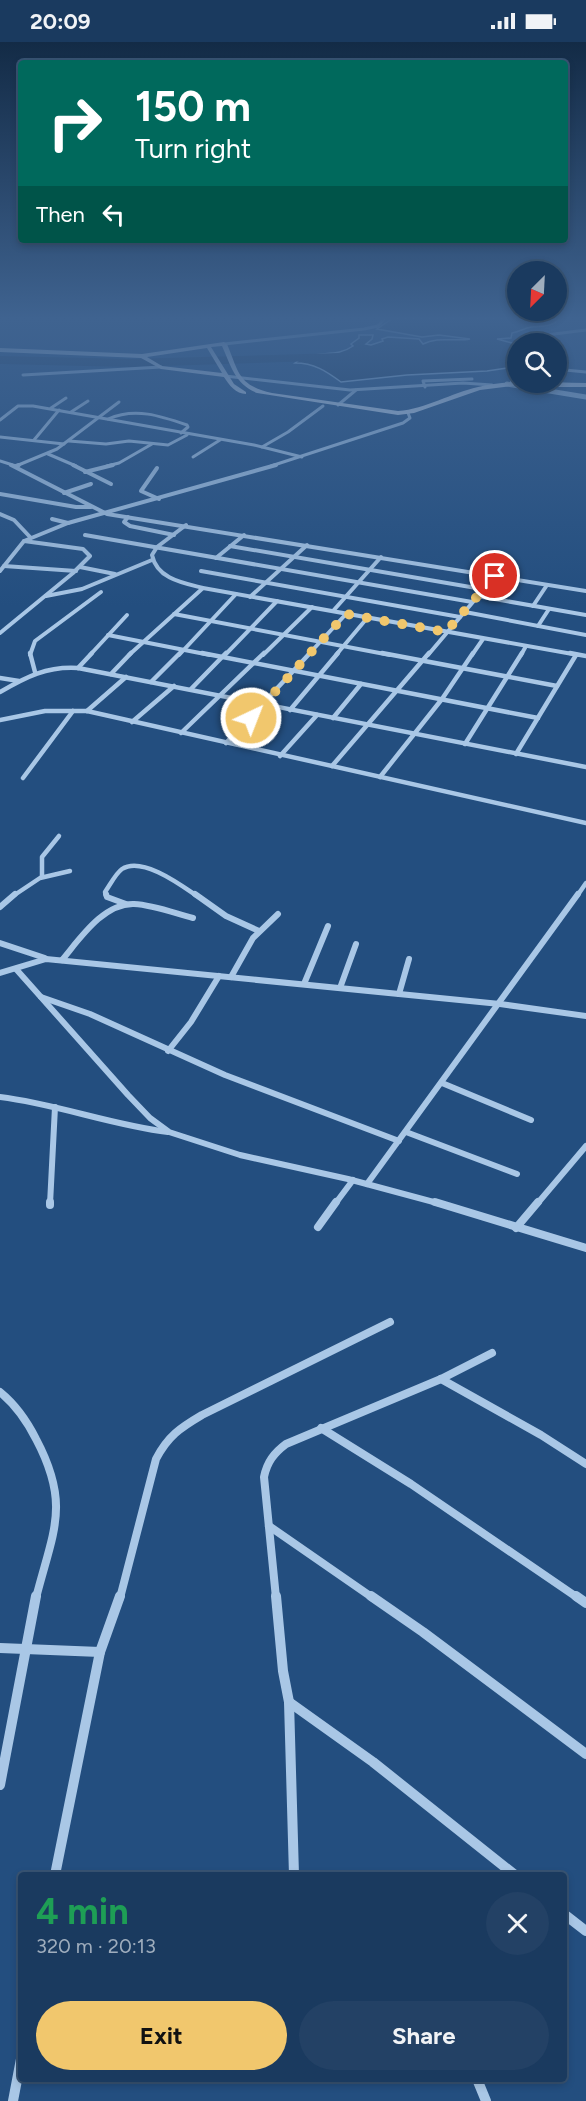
<!DOCTYPE html>
<html lang="en">
<head>
<meta charset="utf-8">
<style>
  :root { --surface:#1a3a5f; --page:#234165; --text:#f1f3f6; --muted:#9fadbd; --line:#385474; --accent:#f1c76d }
  body { margin:0; font-family:Figtree,sans-serif; background:var(--page); color:var(--text); height:100vh; display:flex; flex-direction:column; font-size:22px; white-space:nowrap }
  * { box-sizing:border-box; margin:0 }
  p { font-size:20px; color:var(--muted) }
  .icon { flex:none; width:33px; height:33px; fill:none; stroke:currentColor; stroke-width:2; stroke-linecap:round; stroke-linejoin:round }
  .map { position:relative; flex:1; overflow:hidden }
  .side { position:absolute; left:18px; top:1830px; width:549px; height:210px; display:flex; flex-direction:column; background:var(--surface); border-radius:6px; box-shadow:0 3px 9px #0003,0 0 0 2px var(--line) }
  .side>* { flex:none }
  .guide { position:absolute; left:18px; top:18px; width:550px; height:183px; border-radius:6px; box-shadow:0 3px 9px #0003,0 0 0 2px var(--line); background:#00695c; color:#fff; overflow:hidden }
  .needle { width:39px; rotate:204deg }
  .buttons { position:absolute; left:507px; top:219px; display:grid; gap:12px }
  .buttons a { display:grid; place-items:center; width:60px; height:60px; border-radius:50%; background:var(--surface); box-shadow:0 3px 9px #0003,0 0 0 2px var(--line); font-size:30px }
  .pin { position:absolute; display:grid; place-items:center; width:51px; height:51px; color:#fff; margin:-26px; border:3px solid #fff; border-radius:50%; box-shadow:0 2px 6px #0007 }
  .me { position:absolute; width:66px; margin:-33px; rotate:43deg; stroke-linejoin:round; filter:drop-shadow(0 0 4px #0008) }
  .turn { display:flex; align-items:center; gap:21px; height:126px; padding:0 18px; font-size:27px }
  .turn .icon { width:78px; height:78px; stroke-width:2.5 }
  .turn b { display:block; font-size:42px; line-height:51px }
  .then { display:flex; align-items:center; height:57px; padding:0 18px; background:#0003; gap:12px; font-size:22px }
  .round { display:grid; place-items:center; flex:none; width:63px; height:63px; border-radius:32px; background:var(--page) }
  .summary { display:flex; align-items:center; justify-content:space-between; height:102px; padding:0 18px }
  h1 { font-size:36px; font-weight:700; line-height:45px; color:#1e9e55 }
  .button { display:flex; gap:12px; margin-top:auto; padding:12px 18px }
  .button a { flex:1; height:69px; border-radius:36px; background:var(--accent); color:#111; font-size:24px; font-weight:700; line-height:69px; text-align:center }
  .button a+a { background:var(--page); color:var(--text) }
  .status { display:flex; justify-content:space-between; align-items:center; height:42px; padding:0 30px; background:var(--surface); direction:ltr }
  .status svg { height:16px; fill:currentColor }
  .map>svg:first-child { display:block }
  .water { fill:#18395f; stroke:#9dc2e7; stroke-width:1.5 }
  .lines { fill:none; stroke-linecap:round; stroke-linejoin:round }
  .river { fill:#18395f; fill-rule:evenodd }
  .minor-far5 { stroke:#a9c7e6; stroke-width:3 }
  .minor-far4 { stroke:#a9c7e6; stroke-width:4 }
  .minor-far3 { stroke:#a9c7e6; stroke-width:4.5 }
  .minor-far2 { stroke:#a9c7e6; stroke-width:6 }
  .minor-far1 { stroke:#a9c7e6; stroke-width:8 }
  .minor { stroke:#a9c7e6; stroke-width:10 }
  .tertiary { stroke:#a9c7e6; stroke-width:5 }
  .secondary { fill:#d3e3f6; fill-rule:evenodd }
  .route { stroke:#f1c76d; stroke-width:10; stroke-dasharray:0 18 }
</style>
</head>
<body>
<div class="status"><b>20:09</b><svg viewBox="0 0 49 12"><path d="M0 12V9h3v3zM5 12V6h3v6zM10 12V3h3v9zM15 12V0h3v12zM26 1h20v11H26zM47 4h2v5h-2z"/></svg></div>
<div class="map">
<svg width="586" height="2059" viewBox="0 0 586 2059">
  <rect width="100%" height="100%" fill="#234e7f"/>
  <path class="water" d="M393 276H560C551 287 539 283 527 286 522 288 517 290 512 291L511 296 497 297 512 301 517 305 512 312 517 317 507 326 487 329 407 333 341 340C326 329 314 321 295 321 313 306 335 317 353 304L351 302 359 296V293H373L372 297 366 302 371 303 383 299 382 297 388 295 419 297 423 302C438 294 454 300 470 297L439 293 422 295 377 287Z"/>
  <g class="lines">
    <polygon class="river" points="340,311 346,315 344,318 131,325 0,322 0,314 131,317"/>
    <g class="minor-far5">
      <polyline points="224,302 364,287 378,284 385,276"/>
      <polyline points="527,302 530,295 586,288"/>
      <polyline points="565,328 586,330"/>
      <polyline points="23,333 161,325"/>
      <polyline points="225,334 350,348 463,341 492,343"/>
      <polyline points="511,341 518,322"/>
      <polyline points="425,345 423,339 472,337"/>
      <polyline points="338,363 356,348"/>
      <polyline points="51,366 66,356"/>
      <polyline points="71,370 88,359"/>
      <path d="M108 377C135 365 161 374 187 383L188 385 181 391"/>
      <polyline points="0,378 18,364 33,364 254,403 302,415"/>
      <polyline points="0,395 64,402"/>
      <polyline points="34,398 59,368"/>
      <polyline points="69,399 106,402 129,399 168,403 187,393"/>
      <polyline points="262,405 288,390 323,364"/>
      <polyline points="48,412 76,424"/>
      <polyline points="193,415 220,398"/>
      <polyline points="0,419 16,424"/>
      <polyline points="16,424 57,407 119,360"/>
      <polyline points="107,424 119,421 152,402"/>
      <polyline points="271,424 403,381 410,376 408,371"/>
    </g>
    <g class="minor-far4">
      <polyline points="11,423 107,472 586,549"/>
      <polyline points="73,423 111,442"/>
      <polyline points="16,424 19,423"/>
      <polyline points="157,426 141,449 159,457"/>
      <polyline points="85,430 113,423"/>
      <polyline points="64,451 91,442"/>
      <polyline points="0,452 76,465 91,465"/>
      <polyline points="0,472 14,478 30,495"/>
      <polyline points="128,475 124,480 130,484 174,493"/>
      <polyline points="52,477 68,481"/>
      <path d="M186 483 157 505 152 513C157 537 183 541 203 546L578 613"/>
      <polyline points="85,493 472,560"/>
      <polyline points="230,504 482,547"/>
      <polyline points="216,516 244,493"/>
      <polyline points="4,524 76,529"/>
      <polyline points="80,525 115,532"/>
      <polyline points="0,529 24,499 68,481 276,423"/>
      <polyline points="201,529 460,575"/>
      <polyline points="46,554 82,547 152,518"/>
      <polyline points="477,554 586,573"/>
      <polyline points="250,555 307,503"/>
      <polyline points="533,564 547,543"/>
      <polyline points="333,569 381,515"/>
      <polyline points="465,570 586,593"/>
      <polyline points="174,572 390,613"/>
      <polyline points="538,584 549,567"/>
      <polyline points="0,591 73,531 90,514 83,507 24,499"/>
      <polyline points="108,593 210,613"/>
      <polyline points="30,613 35,599 101,550"/>
      <polyline points="90,613 127,573"/>
      <polyline points="129,613 203,546"/>
      <polyline points="179,613 236,552"/>
      <polyline points="225,613 277,559"/>
      <polyline points="263,613 312,565"/>
      <polyline points="308,613 346,572"/>
      <polyline points="336,613 368,575"/>
      <polyline points="428,613 495,534"/>
      <polyline points="472,613 483,597"/>
      <polyline points="521,613 526,604"/>
    </g>
    <g class="minor-far3">
      <polyline points="30,611 35,630"/>
      <polyline points="202,611 538,676"/>
      <polyline points="382,611 557,644"/>
      <polyline points="570,611 586,614"/>
      <polyline points="78,626 92,611"/>
      <polyline points="111,632 131,611"/>
      <polyline points="0,636 19,639"/>
      <polyline points="151,640 180,611"/>
      <polyline points="191,647 226,611"/>
      <path d="M0 650C26 635 47 624 78 626L586 725"/>
      <polyline points="290,668 338,611"/>
      <polyline points="87,669 126,635"/>
      <polyline points="333,676 361,642"/>
      <polyline points="0,678 45,669 87,669 586,781"/>
      <polyline points="132,680 174,644"/>
      <polyline points="181,691 264,611"/>
      <polyline points="226,701 310,611"/>
      <polyline points="465,702 522,611"/>
      <polyline points="516,712 576,613"/>
      <polyline points="280,714 317,673"/>
      <polyline points="332,724 429,611"/>
      <polyline points="380,735 442,657 473,611"/>
      <polyline points="23,736 73,669"/>
      <polyline points="42,834 42,815 59,794"/>
      <polyline points="13,854 40,836 70,829"/>
      <path d="M106 854 105 850C110 843 116 831 122 827 142 814 181 843 197 854"/>
      <polyline points="577,854 586,841"/>
    </g>
    <g class="minor-far2">
      <polyline points="106,852 107,855 126,862"/>
      <polyline points="195,852 226,874 259,889"/>
      <polyline points="0,865 15,852"/>
      <polyline points="0,901 45,916"/>
      <path d="M62 918C79 898 103 861 134 862 154 863 174 871 193 876"/>
      <polyline points="16,927 128,1053 150,1076 169,1090 240,1113 348,1137 441,1162"/>
      <polyline points="0,931 46,917 500,962 586,974"/>
      <polyline points="231,935 253,896 278,872"/>
      <polyline points="304,942 328,884"/>
      <polyline points="340,946 356,902"/>
      <polyline points="399,952 409,917"/>
      <polyline points="41,955 90,972 225,1033 399,1099"/>
      <polyline points="168,1009 191,980 219,934"/>
      <polyline points="442,1041 531,1078"/>
      <path d="M0 1055C57 1062 111 1083 168 1090"/>
      <polyline points="406,1090 517,1132"/>
      <polyline points="367,1142 578,852"/>
      <polyline points="50,1162 55,1065"/>
      <polyline points="335,1162 353,1138"/>
      <polyline points="537,1162 586,1104"/>
    </g>
    <g class="minor-far1">
      <polyline points="435,1160 586,1206"/>
      <polyline points="50,1163 50,1160"/>
      <polyline points="318,1185 336,1160"/>
      <polyline points="516,1186 538,1160"/>
      <polyline points="441,1337 541,1393 586,1422"/>
      <path d="M0 1350C16 1363 27 1379 36 1397 71 1463 53 1489 36 1556"/>
      <polyline points="321,1386 411,1442 578,1556"/>
      <polyline points="269,1484 373,1556"/>
      <path d="M120 1556 156 1417C168 1394 180 1386 202 1373L390 1280"/>
      <path d="M276 1556 264 1435C267 1420 274 1411 286 1402L441 1337 492 1311"/>
    </g>
    <g class="minor">
      <polyline points="276,1554 283,1629 289,1660 294,1833"/>
      <polyline points="371,1554 423,1590 586,1712"/>
      <polyline points="576,1554 586,1561"/>
      <polyline points="0,1606 100,1610"/>
      <polyline points="289,1660 373,1720 515,1833"/>
      <polyline points="0,1743 36,1554"/>
      <polyline points="55,1833 100,1610 120,1554"/>
      <polyline points="564,1872 586,1889"/>
      <polyline points="477,2037 486,2059"/>
      <polyline points="13,2059 21,2017"/>
    </g>
    <polyline class="tertiary" points="507,342 586,355"/>
    <path class="secondary" d="M224 300 227 302C239 331 238 343 272 351L398 369C426 367 451 351 478 345 512 336 550 341 586 341V345H524L521 343 480 348 414 371 398 373 257 351C235 342 231 324 222 304L211 305 234 342 246 350V352C236 352 229 343 224 335L161 327 141 316 0 310V306L142 312ZM207 306 222 331 162 324 147 315Z"/>
  </g>
  <linearGradient id="sky" x2="0" y2="1"><stop stop-color="#132b46"/><stop offset="0.49" stop-color="#3f6390"/><stop offset="1" stop-color="#3f6390" stop-opacity="0"/></linearGradient>
  <rect width="586" height="564" fill="url(#sky)"/>
  <g class="lines">
    <polyline class="route" points="251,676 346,572 446,590 495,534"/>
  </g>
</svg>
<div class="buttons">
<a><svg class="needle" viewBox="-14 -14 28 28"><path d="M0-13l5 13h-10z" fill="#e53935"/><path d="M0 13l5-13h-10z" fill="#9fadbd"/></svg></a>
<a><svg class="icon" aria-label="search" viewBox="0 0 24 24"><circle cx="10" cy="10" r="6"/><path d="M15 15l6 6"/></svg></a>
</div>
<div class="pin" style="left:495px;top:534px;background:#d93025"><svg class="icon" aria-label="arrive" viewBox="0 0 24 24"><path d="M6 21V4h12l-3 4 3 4H6"/></svg></div>
<svg class="me" style="left:251px;top:676px" viewBox="-20 -20 40 40"><circle r="17" fill="#f1c76d" stroke="#fff" stroke-width="3"/><path d="M0-11L8 9 0 5-8 9z" fill="#fff"/></svg>
<div class="guide">
<div class="turn"><svg class="icon" aria-label="right" viewBox="0 0 24 24"><path d="M7 20v-9h11M14 6l5 5-5 5"/></svg><div><b>150 m</b>Turn right</div></div>
<div class="then">Then<svg class="icon" aria-label="left" viewBox="0 0 24 24"><path d="M17 20v-9H6M10 6l-5 5 5 5"/></svg></div>
</div>
<section class="side">
<div class="summary"><div><h1>4 min</h1><p>320 m · 20:13</p></div><a class="round"><svg class="icon" aria-label="close" viewBox="0 0 24 24"><path d="M6 6l12 12M18 6L6 18"/></svg></a></div>
<div class="button"><a>Exit</a><a>Share</a></div>
</section>
</div>
</body>
</html>
